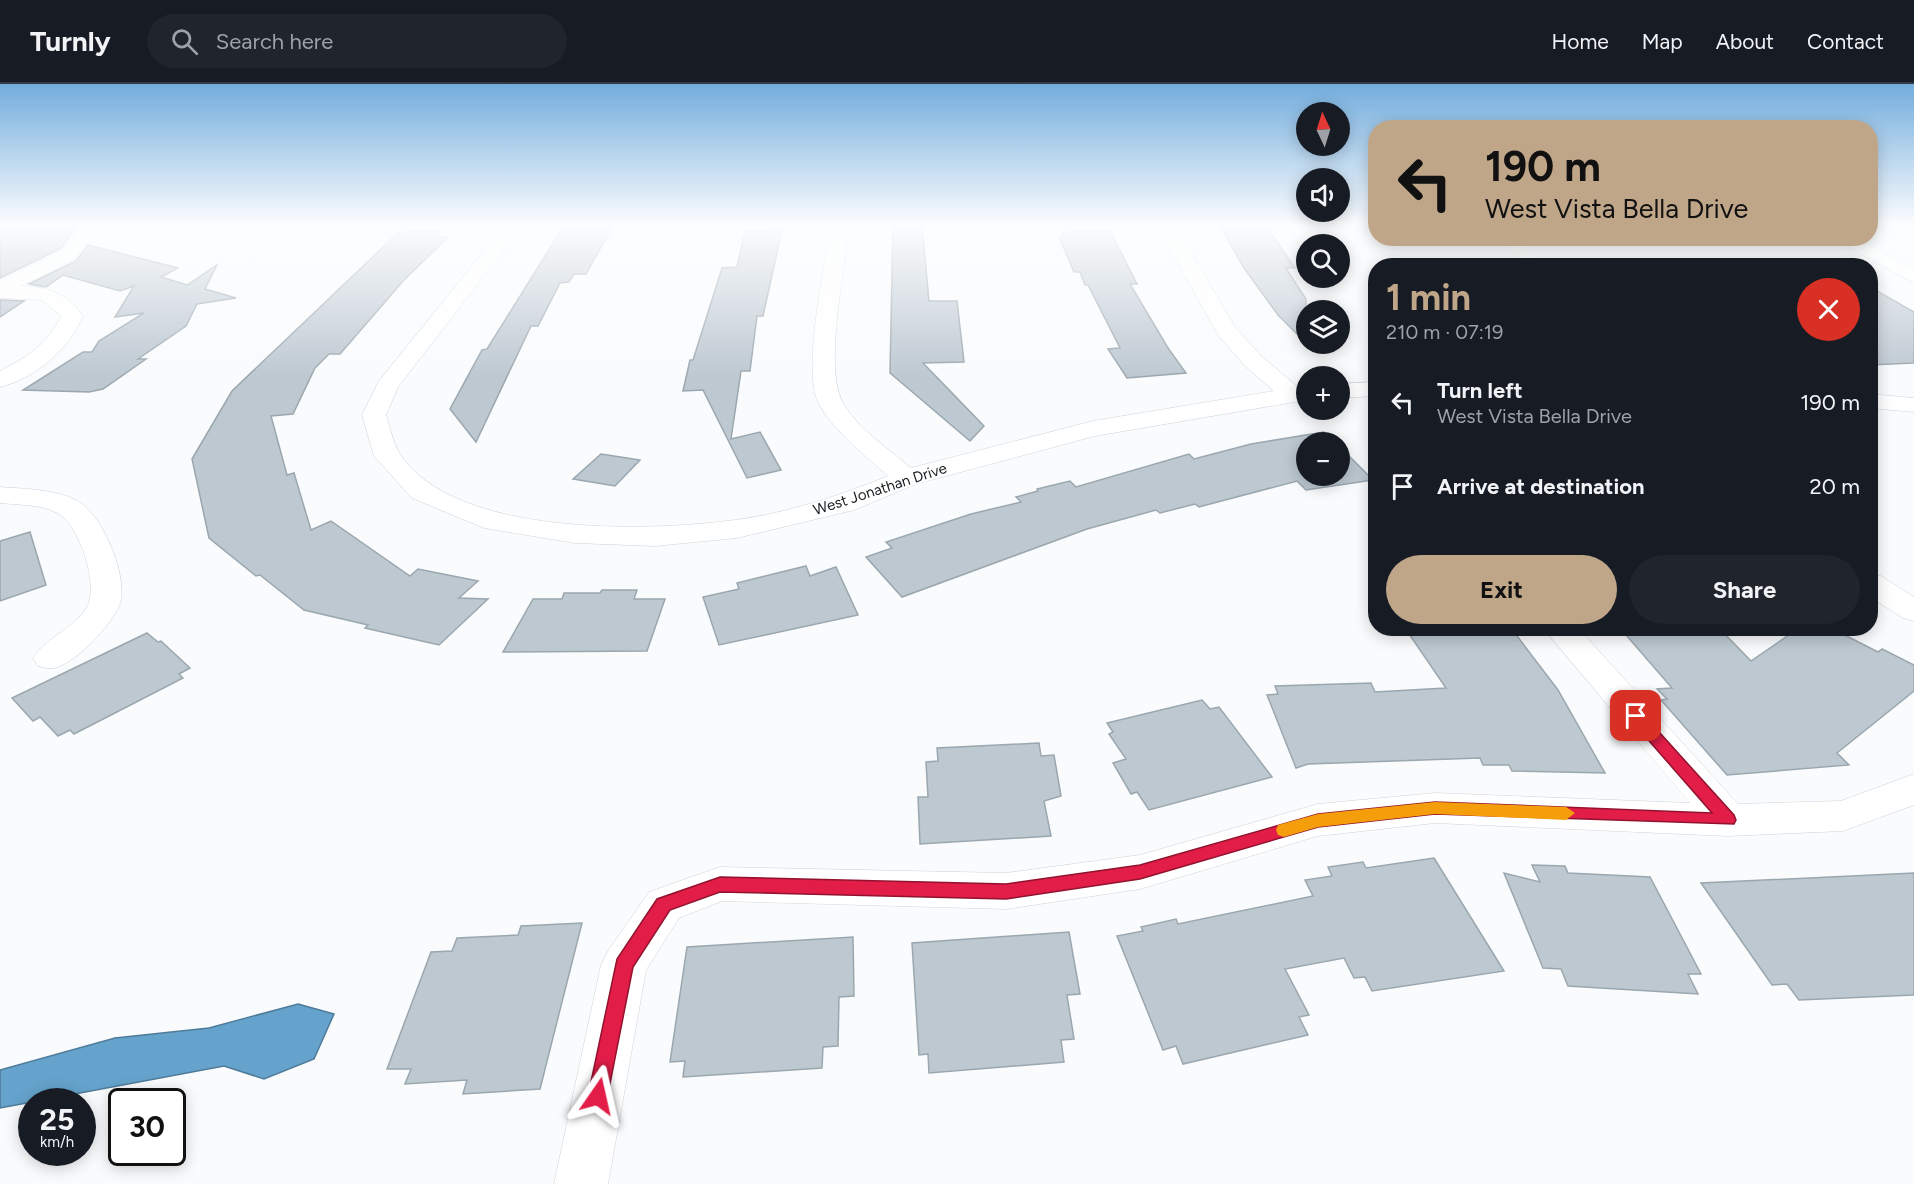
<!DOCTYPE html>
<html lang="en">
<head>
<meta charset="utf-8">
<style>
  :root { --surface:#171b24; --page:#20242c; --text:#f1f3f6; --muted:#9ea1a6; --line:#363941; --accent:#c0a689 }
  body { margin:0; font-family:Figtree,sans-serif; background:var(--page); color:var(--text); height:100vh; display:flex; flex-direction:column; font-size:22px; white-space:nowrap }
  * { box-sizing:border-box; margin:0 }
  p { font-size:20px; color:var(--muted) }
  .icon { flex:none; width:33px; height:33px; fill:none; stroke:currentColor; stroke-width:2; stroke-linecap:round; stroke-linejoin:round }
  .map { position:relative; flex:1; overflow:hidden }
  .drawer { position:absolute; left:1368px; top:174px; width:510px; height:378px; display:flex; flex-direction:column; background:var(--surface); border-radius:24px; box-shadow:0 3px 15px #0003 }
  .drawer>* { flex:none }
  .guide { position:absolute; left:1368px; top:36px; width:510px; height:126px; border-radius:24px; box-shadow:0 3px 15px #0003; background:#c0a689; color:#111; overflow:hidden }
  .needle { width:39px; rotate:356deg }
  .tools { position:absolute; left:1296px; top:18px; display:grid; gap:12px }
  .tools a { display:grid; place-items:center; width:54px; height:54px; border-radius:50%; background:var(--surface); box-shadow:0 3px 15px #0003; font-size:30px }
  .speed { position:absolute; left:18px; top:1004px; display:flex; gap:12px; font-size:30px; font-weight:700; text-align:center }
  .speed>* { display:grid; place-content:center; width:78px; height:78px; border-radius:50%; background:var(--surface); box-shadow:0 3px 15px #0003; line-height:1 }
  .speed small { font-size:15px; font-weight:400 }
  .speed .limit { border:3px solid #111; border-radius:9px; background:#fff; color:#111 }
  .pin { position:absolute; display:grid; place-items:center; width:51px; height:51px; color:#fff; margin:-26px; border-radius:12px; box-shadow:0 3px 9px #0006 }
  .me { position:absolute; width:66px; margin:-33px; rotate:11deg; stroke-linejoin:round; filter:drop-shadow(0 0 4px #0008) }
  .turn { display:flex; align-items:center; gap:21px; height:126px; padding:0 18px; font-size:27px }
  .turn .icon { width:78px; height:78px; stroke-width:2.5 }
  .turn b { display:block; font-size:42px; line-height:51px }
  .round { display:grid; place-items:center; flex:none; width:63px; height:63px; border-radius:32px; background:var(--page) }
  .summary { display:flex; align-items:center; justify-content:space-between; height:102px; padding:0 18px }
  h1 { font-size:36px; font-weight:700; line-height:45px; color:var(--accent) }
  .cta { display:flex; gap:12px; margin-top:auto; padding:12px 18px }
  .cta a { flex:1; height:69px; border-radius:36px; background:var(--accent); color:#111; font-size:24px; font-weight:700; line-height:69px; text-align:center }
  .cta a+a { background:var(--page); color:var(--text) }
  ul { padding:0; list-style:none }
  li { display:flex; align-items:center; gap:18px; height:84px; padding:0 18px }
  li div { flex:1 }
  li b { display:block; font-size:22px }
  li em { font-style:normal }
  header { display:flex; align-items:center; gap:36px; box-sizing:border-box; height:84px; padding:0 30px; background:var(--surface); border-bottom:2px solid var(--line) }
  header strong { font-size:28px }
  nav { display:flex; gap:33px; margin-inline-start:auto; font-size:21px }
  .search { width:420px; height:54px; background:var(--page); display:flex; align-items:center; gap:15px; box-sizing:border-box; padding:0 21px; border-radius:33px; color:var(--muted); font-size:22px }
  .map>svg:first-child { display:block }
  .water { fill:#65a3cc; stroke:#4e7b99; stroke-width:1.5 }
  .building { fill:#bdc8d1; stroke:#9ba7af; stroke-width:1.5 }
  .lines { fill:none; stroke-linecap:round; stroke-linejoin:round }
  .minor-casing { stroke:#c9d5de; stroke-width:1 }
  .minor { fill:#fff; fill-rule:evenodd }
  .route { fill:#e11d48; stroke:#92132f; stroke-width:1.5 }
  .slow { fill:#f59e0b }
  .labels { text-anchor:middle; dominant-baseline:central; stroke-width:4.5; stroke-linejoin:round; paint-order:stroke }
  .street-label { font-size:15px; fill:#191e21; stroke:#fff }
</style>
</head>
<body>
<header>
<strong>Turnly</strong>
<div class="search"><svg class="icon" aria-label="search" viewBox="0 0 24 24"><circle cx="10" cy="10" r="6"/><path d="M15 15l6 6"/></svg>Search here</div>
<nav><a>Home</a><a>Map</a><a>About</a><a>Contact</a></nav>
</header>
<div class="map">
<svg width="1914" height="1100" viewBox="0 0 1914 1100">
  <rect width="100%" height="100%" fill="#f9fbfd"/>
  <polygon class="water" points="298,920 334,930 314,975 264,995 224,982 0,1024 0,986 115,954 209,944"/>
  <g class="building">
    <polygon points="0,140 75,140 74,147 60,165 0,194"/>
    <polygon points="565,140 585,140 589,142 588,146 611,145 586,190 574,190 569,198 560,199 538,242 531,242 476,358 450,325 482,266 487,265"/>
    <polygon points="893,140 922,140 929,217 957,217 964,278 923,279 984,342 970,357 890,289"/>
    <polygon points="1219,140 1265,140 1295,184 1286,184 1306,215 1306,259 1278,231 1244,184"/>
    <polygon points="782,146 763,232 757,232 750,287 741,287 731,355 760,348 781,386 747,394 703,306 683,307 690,276 693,276 722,184 737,183 745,147"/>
    <polygon points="440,147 434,153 448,153 404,196 340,270 329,270 315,284 293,330 271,332 287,391 294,389 311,446 331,437 410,492 418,485 478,497 459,514 488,515 439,561 365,544 368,541 304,526 260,491 256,492 209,454 192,375 232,307 399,148"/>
    <polygon points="1110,147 1137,200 1130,200 1168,264 1186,289 1127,294 1108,265 1120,264 1088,201 1085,201 1080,188 1074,188 1059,153 1063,153 1061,148"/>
    <polygon points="88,161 178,184 161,193 187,201 217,181 205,205 236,214 197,220 186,242 138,275 146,275 103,305 89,308 23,306 83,268 92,268 99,257 144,229 115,233 134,202 120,207 63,191 46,203 29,200 76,177"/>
    <polygon points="1870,203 1914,228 1914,279 1870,281"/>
    <polygon points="0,216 24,217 0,233"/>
    <polygon points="1324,348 1335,358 1306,358 1306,392 1340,392 1340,363 1373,396 1306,406 1297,397 1199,423 1195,420 1160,429 1156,426 1087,445 902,513 866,473 892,464 886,458 971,430 1021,418 1016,413 1038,407 1037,405 1070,397 1076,403 1189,370 1194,375 1251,360"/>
    <polygon points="601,370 640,376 615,402 573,395"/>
    <polygon points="30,448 46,501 0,517 0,457"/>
    <polygon points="806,482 810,492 836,483 858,531 719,561 703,513 739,505 737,499"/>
    <polygon points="602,506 637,506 634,515 665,515 647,567 503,568 533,515 562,515 564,509 600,509"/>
    <polygon points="1405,544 1511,544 1558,606 1605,689 1512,687 1509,681 1483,681 1480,674 1308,680 1296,684 1267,611 1278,610 1275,602 1371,599 1375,608 1446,604"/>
    <polygon points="1620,544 1719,544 1751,577 1799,544 1831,544 1878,568 1882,565 1914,581 1914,607 1837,669 1849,681 1727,691 1661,616 1667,615 1657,605 1672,604"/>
    <polygon points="147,549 158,558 161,557 190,584 179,590 183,594 74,650 70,646 58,652 40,633 33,637 12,614"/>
    <polygon points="1202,616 1210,625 1219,623 1272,693 1149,726 1137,708 1131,710 1113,679 1126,675 1109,650 1113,648 1107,639"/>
    <polygon points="1039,659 1041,672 1054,671 1061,712 1044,717 1051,752 920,760 918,713 928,713 926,678 938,677 937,664"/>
    <polygon points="1434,774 1504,887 1372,907 1365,893 1354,894 1344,874 1285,885 1309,931 1299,933 1308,951 1183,980 1176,962 1163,966 1117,852 1143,847 1141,843 1176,835 1178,840 1313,812 1305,796 1332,792 1328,783 1363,778 1366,784"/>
    <polygon points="1532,781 1565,782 1568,789 1650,793 1701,890 1688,890 1698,910 1568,902 1561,885 1543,884 1504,789 1540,798"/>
    <polygon points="1914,789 1914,911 1799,916 1787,900 1772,901 1701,799"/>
    <polygon points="582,839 540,1005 463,1010 467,996 405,1000 411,985 387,985 431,868 452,867 457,854 518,851 521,842"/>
    <polygon points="1069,848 1080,910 1067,911 1074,955 1061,956 1064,978 929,989 928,970 919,971 912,859"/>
    <polygon points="853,853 854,912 839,913 838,962 823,963 822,984 683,993 685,977 670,978 687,863"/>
  </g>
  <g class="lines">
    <g class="minor-casing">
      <g id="minor">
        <path d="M83 140H101L75 175 21 202C49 203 67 209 83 232 68 266 36 294 0 303V287C26 274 49 259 61 232L42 216 0 214V197L61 167Z"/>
        <path d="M506 140H524L398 303 386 331C390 343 393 359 400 370 454 453 648 448 735 436 788 429 839 412 888 392 864 370 833 347 818 318 802 285 825 178 832 140H850C845 180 824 283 842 317 856 344 889 365 911 384L1093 337 1274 307 1245 282 1218 251 1156 140H1174L1235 243 1261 272 1298 303 1306 302V316L1095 352 916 400 854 426 737 454 655 462 575 459 484 444 412 414 374 372 362 331 379 297Z"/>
        <polygon points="1497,154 1517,154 1546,182 1525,182"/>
        <polygon points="1832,154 1856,154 1914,185 1914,199"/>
        <polygon points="1376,298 1376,312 1340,314 1340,300"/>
        <polygon points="1870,310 1914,314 1914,328 1870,324"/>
        <path d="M0 403C25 405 53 405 76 416 102 429 126 488 121 516 117 536 79 575 60 582 52 586 46 584 38 582L33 574C46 553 74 545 87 523 99 501 80 443 59 430 43 420 18 421 0 419Z"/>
        <polygon points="1870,490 1881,492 1914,513 1914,537 1903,534 1870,513"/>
        <polygon points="1543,544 1578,544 1738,720 1841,717 1914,690 1914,721 1843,747 1728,752 1435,739 1318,752 1140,805 1006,825 722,817 679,834 646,886 608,1100 554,1100 601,881 608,867 649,808 720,783 1006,789 1140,771 1318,720 1435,709 1690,719"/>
      </g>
    </g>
    <use href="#minor" class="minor"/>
  </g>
  <linearGradient id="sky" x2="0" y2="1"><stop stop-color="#73addd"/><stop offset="0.48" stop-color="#fcfdfe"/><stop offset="1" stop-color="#fcfdfe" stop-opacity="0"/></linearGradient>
  <rect width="1914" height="294" fill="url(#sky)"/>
  <polygon class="route" points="1636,626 1641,628 1734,731 1736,736 1734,740 1435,730 1318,743 1140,795 1006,815 720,808 670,826 633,883 606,1020 598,1022 591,1020 588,1012 617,875 657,815 720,793 1006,800 1140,781 1318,730 1435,718 1712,729 1630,635 1628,632"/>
  <polygon class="slow" points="1435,718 1566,723 1575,729 1566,736 1435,730 1318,743 1284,753 1278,751 1276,746 1278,741 1318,730"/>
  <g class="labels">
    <g class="street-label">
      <text transform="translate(880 405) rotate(-18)">West Jonathan Drive</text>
    </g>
  </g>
</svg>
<div class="tools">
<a><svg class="needle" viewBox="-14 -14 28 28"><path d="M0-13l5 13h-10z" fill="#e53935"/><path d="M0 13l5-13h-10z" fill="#9ea1a6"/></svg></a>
<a><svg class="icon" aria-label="sound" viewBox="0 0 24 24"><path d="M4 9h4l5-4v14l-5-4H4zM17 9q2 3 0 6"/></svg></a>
<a><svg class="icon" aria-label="search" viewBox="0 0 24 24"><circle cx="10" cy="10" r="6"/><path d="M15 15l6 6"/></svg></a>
<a><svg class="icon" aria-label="layers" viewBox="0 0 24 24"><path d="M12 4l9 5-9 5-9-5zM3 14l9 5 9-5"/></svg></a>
<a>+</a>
<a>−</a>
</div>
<div class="speed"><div>25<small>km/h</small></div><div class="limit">30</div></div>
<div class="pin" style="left:1636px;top:632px;background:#d93025"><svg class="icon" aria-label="arrive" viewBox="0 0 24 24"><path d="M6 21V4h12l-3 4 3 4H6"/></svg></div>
<svg class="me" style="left:598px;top:1012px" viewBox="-20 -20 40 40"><path d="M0-17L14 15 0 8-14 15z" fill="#e11d48" stroke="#fff" stroke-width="4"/></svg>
<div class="guide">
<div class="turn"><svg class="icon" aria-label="left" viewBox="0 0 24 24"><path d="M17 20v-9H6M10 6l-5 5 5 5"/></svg><div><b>190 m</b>West Vista Bella Drive</div></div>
</div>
<section class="drawer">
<div class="summary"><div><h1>1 min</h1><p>210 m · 07:19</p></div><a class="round" style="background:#d93025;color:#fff"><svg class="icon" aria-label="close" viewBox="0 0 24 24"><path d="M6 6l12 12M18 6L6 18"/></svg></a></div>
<ul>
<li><svg class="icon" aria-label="left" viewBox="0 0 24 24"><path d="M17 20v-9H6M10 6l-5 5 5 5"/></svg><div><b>Turn left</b><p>West Vista Bella Drive</p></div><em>190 m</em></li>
<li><svg class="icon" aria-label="arrive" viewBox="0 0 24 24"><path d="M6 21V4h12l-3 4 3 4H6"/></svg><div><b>Arrive at destination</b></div><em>20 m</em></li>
</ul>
<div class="cta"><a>Exit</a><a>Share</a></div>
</section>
</div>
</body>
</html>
